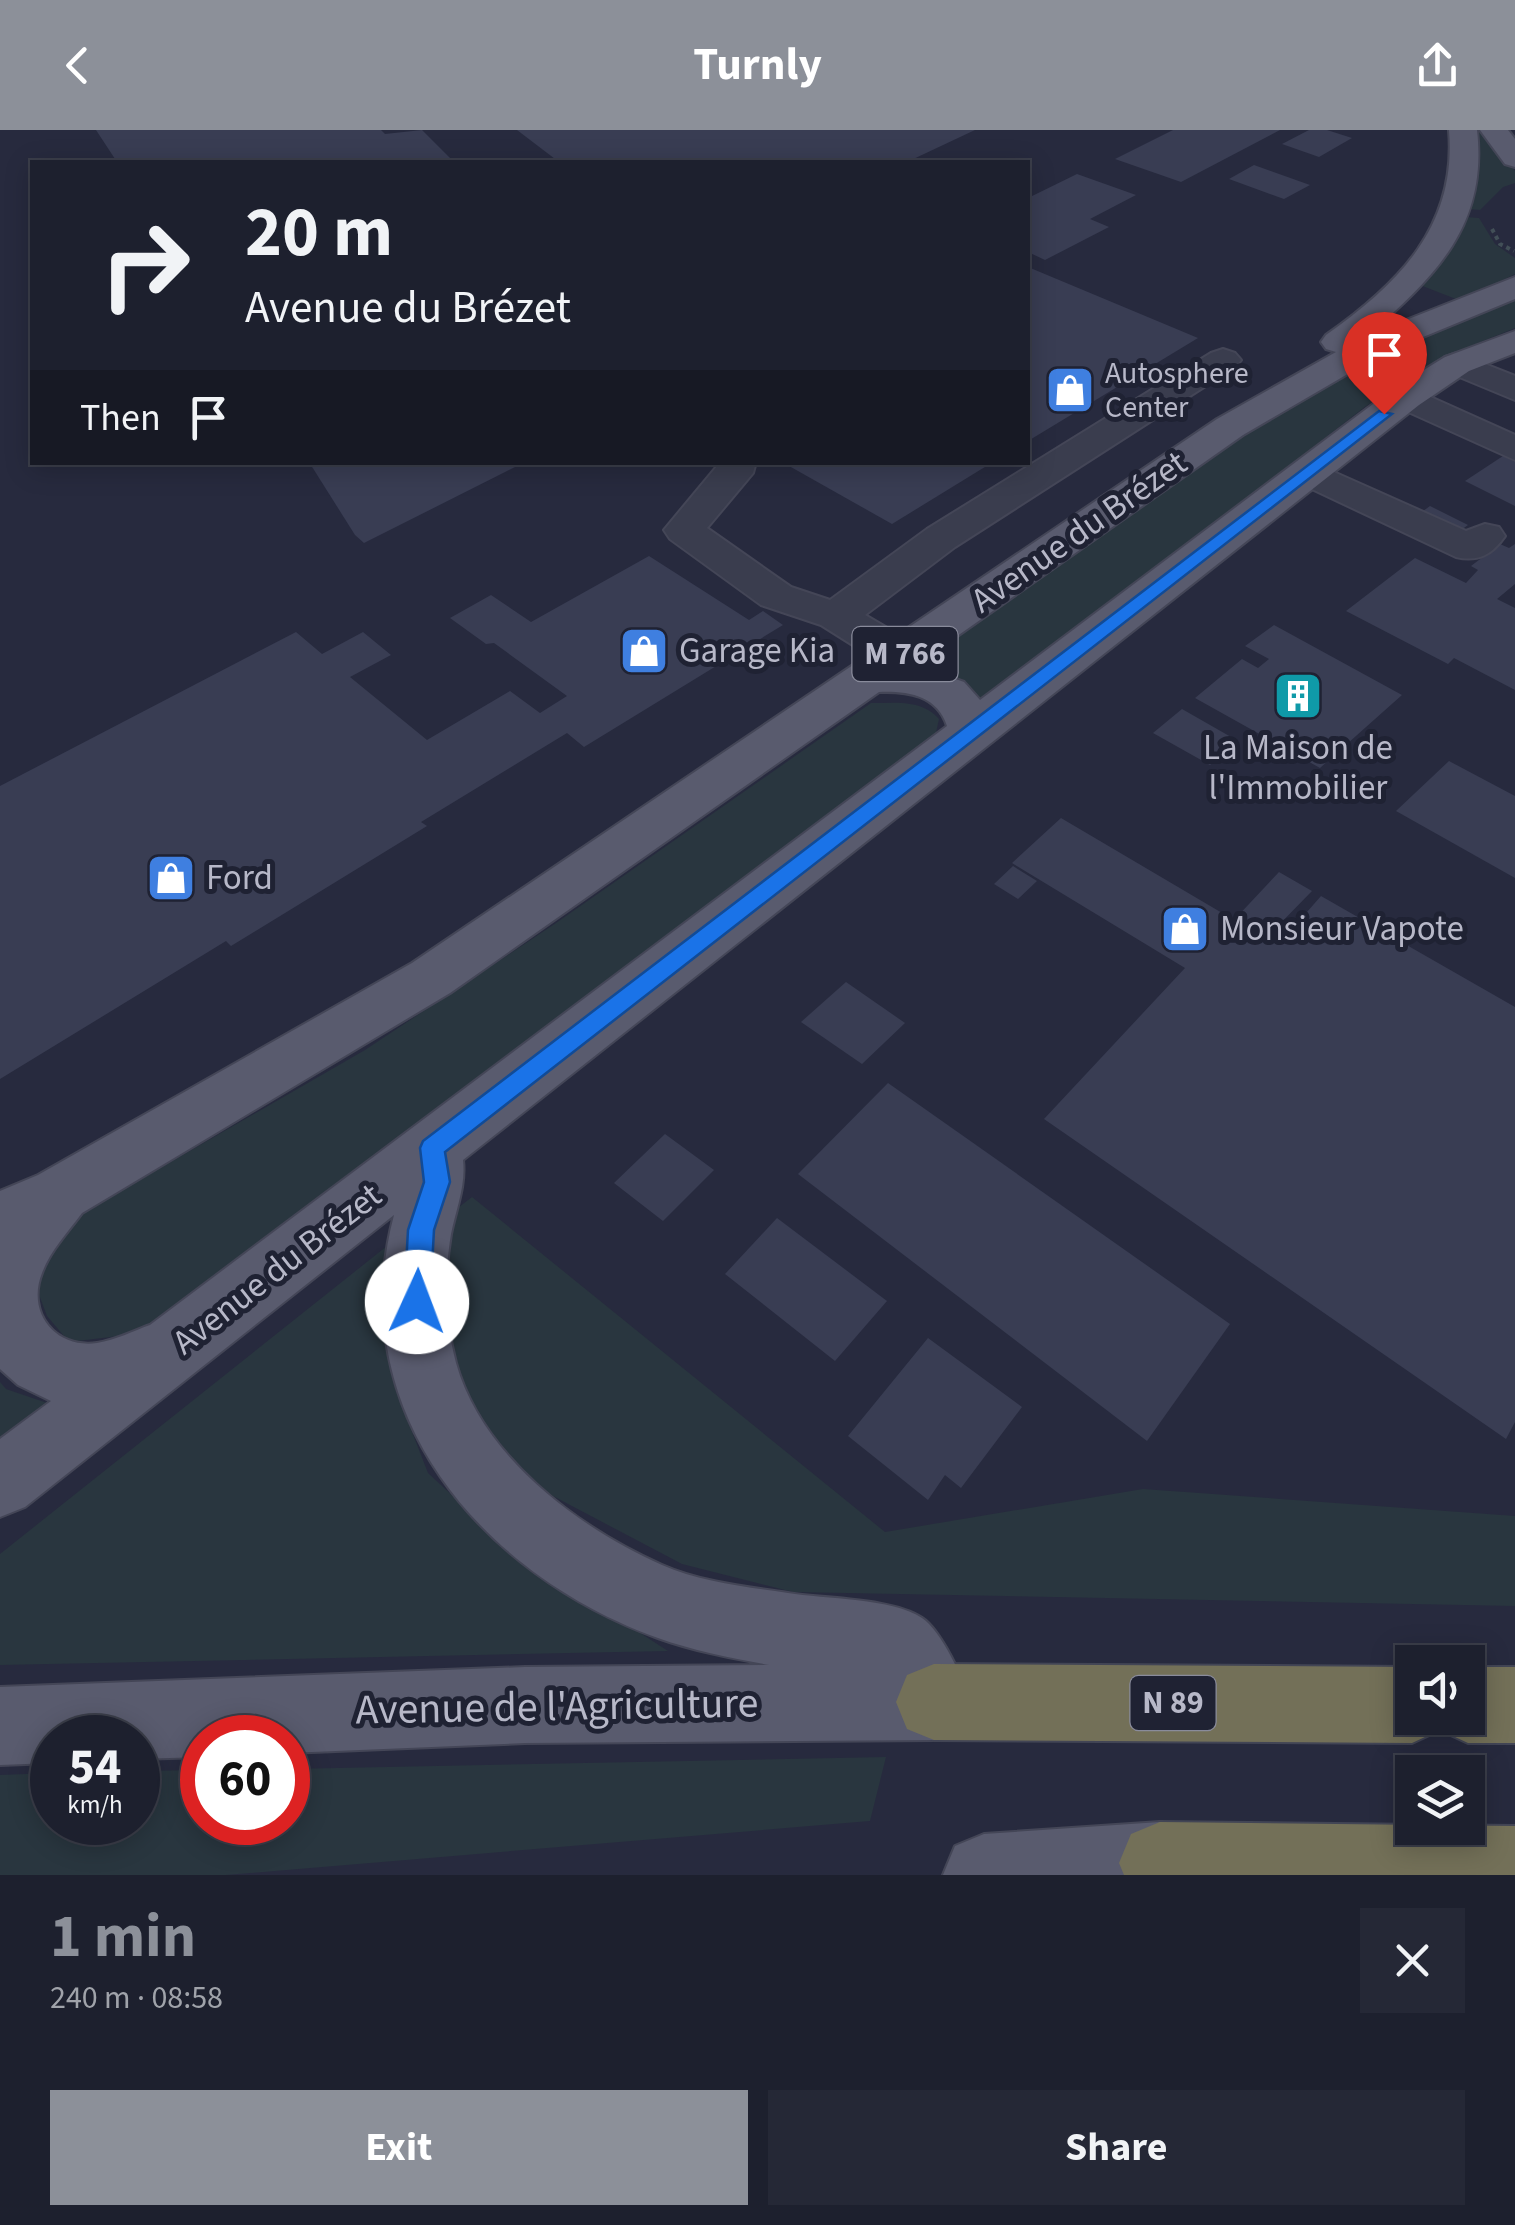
<!DOCTYPE html>
<html lang="en">
<head>
<meta charset="utf-8">
<style>
  :root { --surface:#1d202e; --page:#252836; --text:#f1f3f6; --muted:#a0a3aa; --line:#3b3e4a; --accent:#8c9099 }
  body { margin:0; font-family:"Source Sans 3",sans-serif; background:var(--page); color:var(--text); height:100vh; display:flex; flex-direction:column; font-size:38px; white-space:nowrap }
  * { box-sizing:border-box; margin:0 }
  p { font-size:32px; color:var(--muted) }
  .icon { flex:none; width:55px; height:55px; fill:none; stroke:currentColor; stroke-width:2; stroke-linecap:round; stroke-linejoin:round }
  .map { position:relative; height:1745px; overflow:hidden }
  .sheet { display:flex; flex-direction:column; background:var(--surface); flex:1 }
  .sheet>* { flex:none }
  .hud { position:absolute; left:30px; top:30px; width:1000px; height:305px; border-radius:0px; box-shadow:0 5px 25px #0003,0 0 0 2px var(--line); background:#1d202e; color:var(--text); overflow:hidden }
  .fabs { position:absolute; left:1395px; top:1515px; display:grid; gap:20px }
  .fabs a { display:grid; place-items:center; width:90px; height:90px; border-radius:0px; background:var(--surface); box-shadow:0 5px 25px #0003,0 0 0 2px var(--line); font-size:50px }
  .speed { position:absolute; left:30px; top:1585px; display:flex; gap:20px; font-size:50px; font-weight:700; text-align:center }
  .speed>* { display:grid; place-content:center; width:130px; height:130px; border-radius:50%; background:var(--surface); box-shadow:0 5px 25px #0003,0 0 0 2px var(--line); line-height:1 }
  .speed small { font-size:25px; font-weight:400 }
  .speed .limit { border:15px solid #d22; background:#fff; color:#111 }
  .pin { position:absolute; display:grid; place-items:center; width:85px; height:85px; color:#fff; margin:-102px -42px; border-radius:50% 50% 50% 0; rotate:-45deg; box-shadow:0 0 10px #0007 }
  .pin .icon { rotate:45deg }
  .me { position:absolute; width:110px; margin:-55px; rotate:2deg; stroke-linejoin:round; filter:drop-shadow(0 0 8px #0008) }
  .turn { display:flex; align-items:center; gap:35px; height:210px; padding:0 50px; font-size:45px }
  .turn .icon { width:130px; height:130px; stroke-width:2.5 }
  .turn b { display:block; font-size:70px; line-height:85px }
  .then { display:flex; align-items:center; height:95px; padding:0 50px; background:#0003; gap:20px; font-size:38px }
  .round { display:grid; place-items:center; flex:none; width:105px; height:105px; border-radius:0px; background:var(--page) }
  .overview { display:flex; align-items:center; justify-content:space-between; height:170px; padding:0 50px }
  h1 { font-size:60px; font-weight:700; line-height:75px; color:var(--accent) }
  .primary-button { display:flex; gap:20px; margin-top:auto; padding:20px 50px }
  .primary-button a { flex:1; height:115px; border-radius:0px; background:var(--accent); color:#fff; font-size:40px; font-weight:700; line-height:115px; text-align:center }
  .primary-button a+a { background:var(--page); color:var(--text) }
  header { display:flex; justify-content:space-between; align-items:center; height:130px; padding:0 50px; background:var(--accent); color:#fff; font-size:45px; font-weight:700 }
  .map>svg:first-child { display:block }
  .green { fill:#29363f }
  .building { fill:#393d53 }
  .lines { fill:none; stroke-linecap:round; stroke-linejoin:round }
  .minor-casing { stroke:#444657; stroke-width:4 }
  .major-casing { stroke:#444657; stroke-width:4 }
  .highway-casing { stroke:#424555; stroke-width:4 }
  .path { stroke:#424f57; stroke-width:4; stroke-dasharray:4 4; stroke-linecap:butt }
  .minor { fill:#3a3d4e; fill-rule:evenodd }
  .major { fill:#595b6e; fill-rule:evenodd }
  .highway { fill:#737058; fill-rule:evenodd }
  .route { fill:#1a73e8; stroke:#114b97; stroke-width:2.5 }
  .labels { text-anchor:middle; dominant-baseline:central; stroke-width:10; stroke-linejoin:round; paint-order:stroke }
  .far-poi-label { font-size:30px; fill:#b7b8c8; stroke:#1f2233; text-anchor:start }
  .shield { fill:#1f2233; stroke:#898b9b; stroke-width:2.5 }
  .shield-label { font-size:32px; font-weight:bold; fill:#b7b8c8 }
  .street-label { font-size:35px; fill:#b7b8c8; stroke:#1f2233 }
  .poi-label { font-size:35px; fill:#b7b8c8; stroke:#1f2233; text-anchor:start }
  .near-street-label { font-size:42px; fill:#b7b8c8; stroke:#1f2233 }
</style>
</head>
<body>
<header><svg class="icon" aria-label="back" viewBox="0 0 24 24"><path d="M15 5l-7 7 7 7"/></svg>Turnly<svg class="icon" aria-label="share" viewBox="0 0 24 24"><path d="M12 15V3M7 8l5-5 5 5M5 13v7h14v-7"/></svg></header>
<div class="map">
<svg width="1515" height="1745" viewBox="0 0 1515 1745">
  <rect width="100%" height="100%" fill="#272a3e"/>
  <g class="green">
    <polygon points="1476,0 1482,0 1515,41 1515,53 1503,57 1480,80 1469,79"/>
    <polygon points="1466,87 1479,88 1495,114 1515,128 1515,144 1461,171 1420,155"/>
    <path d="M1515 169V198L1442 228 1366 276 986 572 941 537 924 531C1110 399 1296 242 1515 169Z"/>
    <path d="M871 573C895 573 922 569 939 589L935 607 144 1203 69 1212 47 1186 35 1154 54 1106 89 1079 365 920 556 793Z"/>
    <polygon points="472,1067 885,1402 1143,1359 1515,1386 1515,1476 793,1462 682,1434 534,1356 478,1289 443,1220 445,1088"/>
    <polygon points="392,1112 395,1258 428,1343 509,1418 668,1521 0,1535 0,1424"/>
    <polygon points="0,1252 6,1259 56,1276 0,1318"/>
    <polygon points="886,1627 870,1691 226,1745 0,1745 0,1645 52,1643 52,1692 138,1692 138,1641 202,1640 202,1692 288,1692 288,1639"/>
  </g>
  <g class="building">
    <polygon points="96,0 381,0 385,4 422,0 454,32 117,32"/>
    <polygon points="517,0 975,0 907,32 559,32"/>
    <polygon points="1173,0 1280,0 1181,52 1115,29"/>
    <polygon points="1309,0 1327,0 1352,8 1319,27 1282,14"/>
    <polygon points="1254,35 1310,55 1284,69 1229,49"/>
    <polygon points="1077,44 1136,65 1090,89 1109,97 1045,130 1028,122 1028,68"/>
    <polygon points="1028,137 1198,208 1028,311"/>
    <polygon points="1503,326 1515,332 1515,376 1465,351"/>
    <polygon points="309,332 525,332 364,413 355,405"/>
    <polygon points="782,332 993,332 892,394"/>
    <polygon points="1430,376 1468,395 1457,403 1419,384"/>
    <polygon points="1500,414 1509,418 1515,414 1515,454 1497,469 1515,478 1515,560 1454,528 1448,534 1346,481 1415,428 1466,453 1478,440 1471,436"/>
    <polygon points="649,426 749,490 763,481 783,495 584,617 567,603 421,692 427,696 231,816 226,811 0,949 0,656 296,502 322,524 363,502 391,525 350,547 427,610 510,561 540,583 567,566 494,513 486,514 450,488 491,465 531,492"/>
    <polygon points="1274,495 1402,565 1320,638 1195,568 1242,529 1258,538 1269,529 1245,516"/>
    <polygon points="1182,579 1238,611 1210,635 1153,603"/>
    <polygon points="1449,631 1515,666 1515,748 1396,681"/>
    <polygon points="1061,688 1234,790 1279,742 1312,761 1266,808 1278,815 1321,766 1515,877 1515,1292 1506,1309 1044,989 1185,838 1012,733"/>
    <polygon points="1013,736 1037,751 1018,769 994,754"/>
    <polygon points="846,852 905,893 862,934 801,892"/>
    <polygon points="888,953 1230,1194 1147,1311 798,1044"/>
    <polygon points="665,1004 714,1040 663,1091 614,1053"/>
    <polygon points="777,1088 887,1171 835,1231 725,1144"/>
    <polygon points="928,1208 1022,1277 961,1358 945,1345 928,1370 848,1306"/>
  </g>
  <g class="lines">
    <g class="minor-casing">
      <g id="minor">
        <polygon points="1223,219 1235,223 1241,230 1235,237 955,417 865,485 918,516 924,526 918,536 902,540 886,536 821,495 761,475 670,409 664,400 718,335 716,332 756,332 753,343 707,398 791,457 830,470 927,399 1211,223"/>
        <polygon points="1457,223 1515,246 1515,270 1445,241 1439,234 1445,227"/>
        <polygon points="1406,256 1515,305 1515,330 1393,275 1388,267 1393,259"/>
        <path d="M1309 331 1466 401 1485 394 1499 397 1505 406C1492 425 1478 432 1456 427L1295 351 1290 343 1295 335Z"/>
      </g>
    </g>
    <g class="major-casing">
      <g id="major">
        <path d="M1449 0H1477C1488 95 1435 147 1368 205L1515 147V169L1382 224 1243 305 916 535 964 552 980 570 1393 259 1445 227 1515 201V223L1469 241 1419 275 463 1030C466 1056 456 1079 451 1104 444 1146 445 1192 456 1233 482 1326 577 1397 662 1435 700 1452 747 1457 788 1463 824 1469 893 1468 922 1488 941 1500 964 1551 972 1572L961 1599 934 1610 525 1613 288 1623V1608H202V1627L138 1629V1608H52V1633L0 1635V1557L525 1537 769 1535C732 1528 694 1521 658 1508 481 1444 342 1281 394 1085L25 1377 0 1387V1309L51 1271 18 1255 0 1239V1061L38 1045 412 833 1217 289 1336 222 1326 219 1321 212 1326 205C1400 153 1457 95 1449 0ZM879 562C907 561 937 565 947 596L150 1195C133 1201 116 1210 97 1213 56 1219 26 1183 42 1143 50 1121 68 1102 82 1083L450 863Z"/>
        <polygon points="1480,0 1508,0 1515,9 1515,37 1505,34"/>
        <polygon points="1160,1692 1189,1704 1201,1733 1196,1745 943,1745 955,1716 984,1704"/>
      </g>
    </g>
    <g class="highway-casing">
      <g id="highway">
        <polygon points="934,1534 1412,1537 1412,1588 1468,1588 1468,1537 1515,1537 1515,1613 1468,1613 1440,1600 1412,1613 934,1610 907,1599 896,1572 907,1545"/>
        <polygon points="1160,1692 1515,1696 1515,1745 1124,1745 1119,1733 1131,1704"/>
      </g>
    </g>
    <polyline class="path" points="1492,99 1500,114 1514,121"/>
    <use href="#minor" class="minor"/>
    <use href="#major" class="major"/>
    <use href="#highway" class="highway"/>
  </g>
  <polygon class="route" points="1379,281 1392,284 445,1022 450,1052 434,1100 430,1172 426,1181 417,1184 408,1181 404,1172 408,1100 424,1052 420,1018 423,1011"/>
  <defs>
    <g id="shop-square" transform="scale(2.5)"><rect x="-9" y="-9" width="18" height="18" rx="4" fill="#3f7fe0" stroke="#1f2233"/><path d="M-5-2.5h2.3a2.7 3.5 0 0 1 5.4 0H5L5.5 6h-11ZM-1.5-2.5h3a1.5 2.3 0 0 0-3 0Z" fill="#fff"/></g>
    <g id="building-square" transform="scale(2.5)"><rect x="-9" y="-9" width="18" height="18" rx="4" fill="#0f9aa8" stroke="#1f2233"/><path d="M-4-6H4V6H1V3H-1V6H-4ZM-2.5-4.3h1.7v1.8h-1.7ZM.8-4.3h1.7v1.8H.8ZM-2.5-1h1.7V.8h-1.7ZM.8-1h1.7V.8H.8Z" fill="#fff"/></g>
  </defs>
  <g fill-rule="evenodd">
    <use href="#shop-square" x="1070" y="260"/>
    <use href="#shop-square" x="644" y="521"/>
    <use href="#building-square" x="1298" y="566"/>
    <use href="#shop-square" x="171" y="748"/>
    <use href="#shop-square" x="1185" y="799"/>
  </g>
  <g class="labels">
    <g class="far-poi-label">
      <text x="1105" y="243">Autosphere<tspan x="1105" dy="34">Center</tspan></text>
    </g>
    <g class="shield">
      <rect x="852.5" y="497" width="105" height="54" rx="8"/>
      <rect x="1130.5" y="1546" width="85" height="54" rx="8"/>
    </g>
    <g class="shield-label">
      <text x="905" y="524">M 766</text>
      <text x="1173" y="1573">N 89</text>
    </g>
    <g class="street-label">
      <text transform="translate(1079 402) rotate(-35)">Avenue du Brézet</text>
      <text transform="translate(277 1139) rotate(-38)">Avenue du Brézet</text>
    </g>
    <g class="poi-label">
      <text x="679" y="521">Garage Kia</text>
      <text x="1298" y="618" text-anchor="middle">La Maison de<tspan x="1298" dy="40">l'Immobilier</tspan></text>
      <text x="206" y="748">Ford</text>
      <text x="1220" y="799">Monsieur Vapote</text>
    </g>
    <g class="near-street-label">
      <text transform="translate(557 1577) rotate(-1)">Avenue de l'Agriculture</text>
    </g>
  </g>
</svg>
<div class="fabs">
<a><svg class="icon" aria-label="sound" viewBox="0 0 24 24"><path d="M4 9h4l5-4v14l-5-4H4zM17 9q2 3 0 6"/></svg></a>
<a><svg class="icon" aria-label="layers" viewBox="0 0 24 24"><path d="M12 4l9 5-9 5-9-5zM3 14l9 5 9-5"/></svg></a>
</div>
<div class="speed"><div>54<small>km/h</small></div><div class="limit">60</div></div>
<div class="pin" style="left:1384px;top:284px;background:#d93025"><svg class="icon" aria-label="arrive" viewBox="0 0 24 24"><path d="M6 21V4h12l-3 4 3 4H6"/></svg></div>
<svg class="me" style="left:417px;top:1172px" viewBox="-20 -20 40 40"><circle r="19" fill="#fff"/><path d="M0-13L10 11 0 6-10 11z" fill="#1a73e8"/></svg>
<div class="hud">
<div class="turn"><svg class="icon" aria-label="right" viewBox="0 0 24 24"><path d="M7 20v-9h11M14 6l5 5-5 5"/></svg><div><b>20 m</b>Avenue du Brézet</div></div>
<div class="then">Then<svg class="icon" aria-label="arrive" viewBox="0 0 24 24"><path d="M6 21V4h12l-3 4 3 4H6"/></svg></div>
</div>
</div>
<section class="sheet">
<div class="overview"><div><h1>1 min</h1><p>240 m · 08:58</p></div><a class="round"><svg class="icon" aria-label="close" viewBox="0 0 24 24"><path d="M6 6l12 12M18 6L6 18"/></svg></a></div>
<div class="primary-button"><a>Exit</a><a>Share</a></div>
</section>
</body>
</html>
